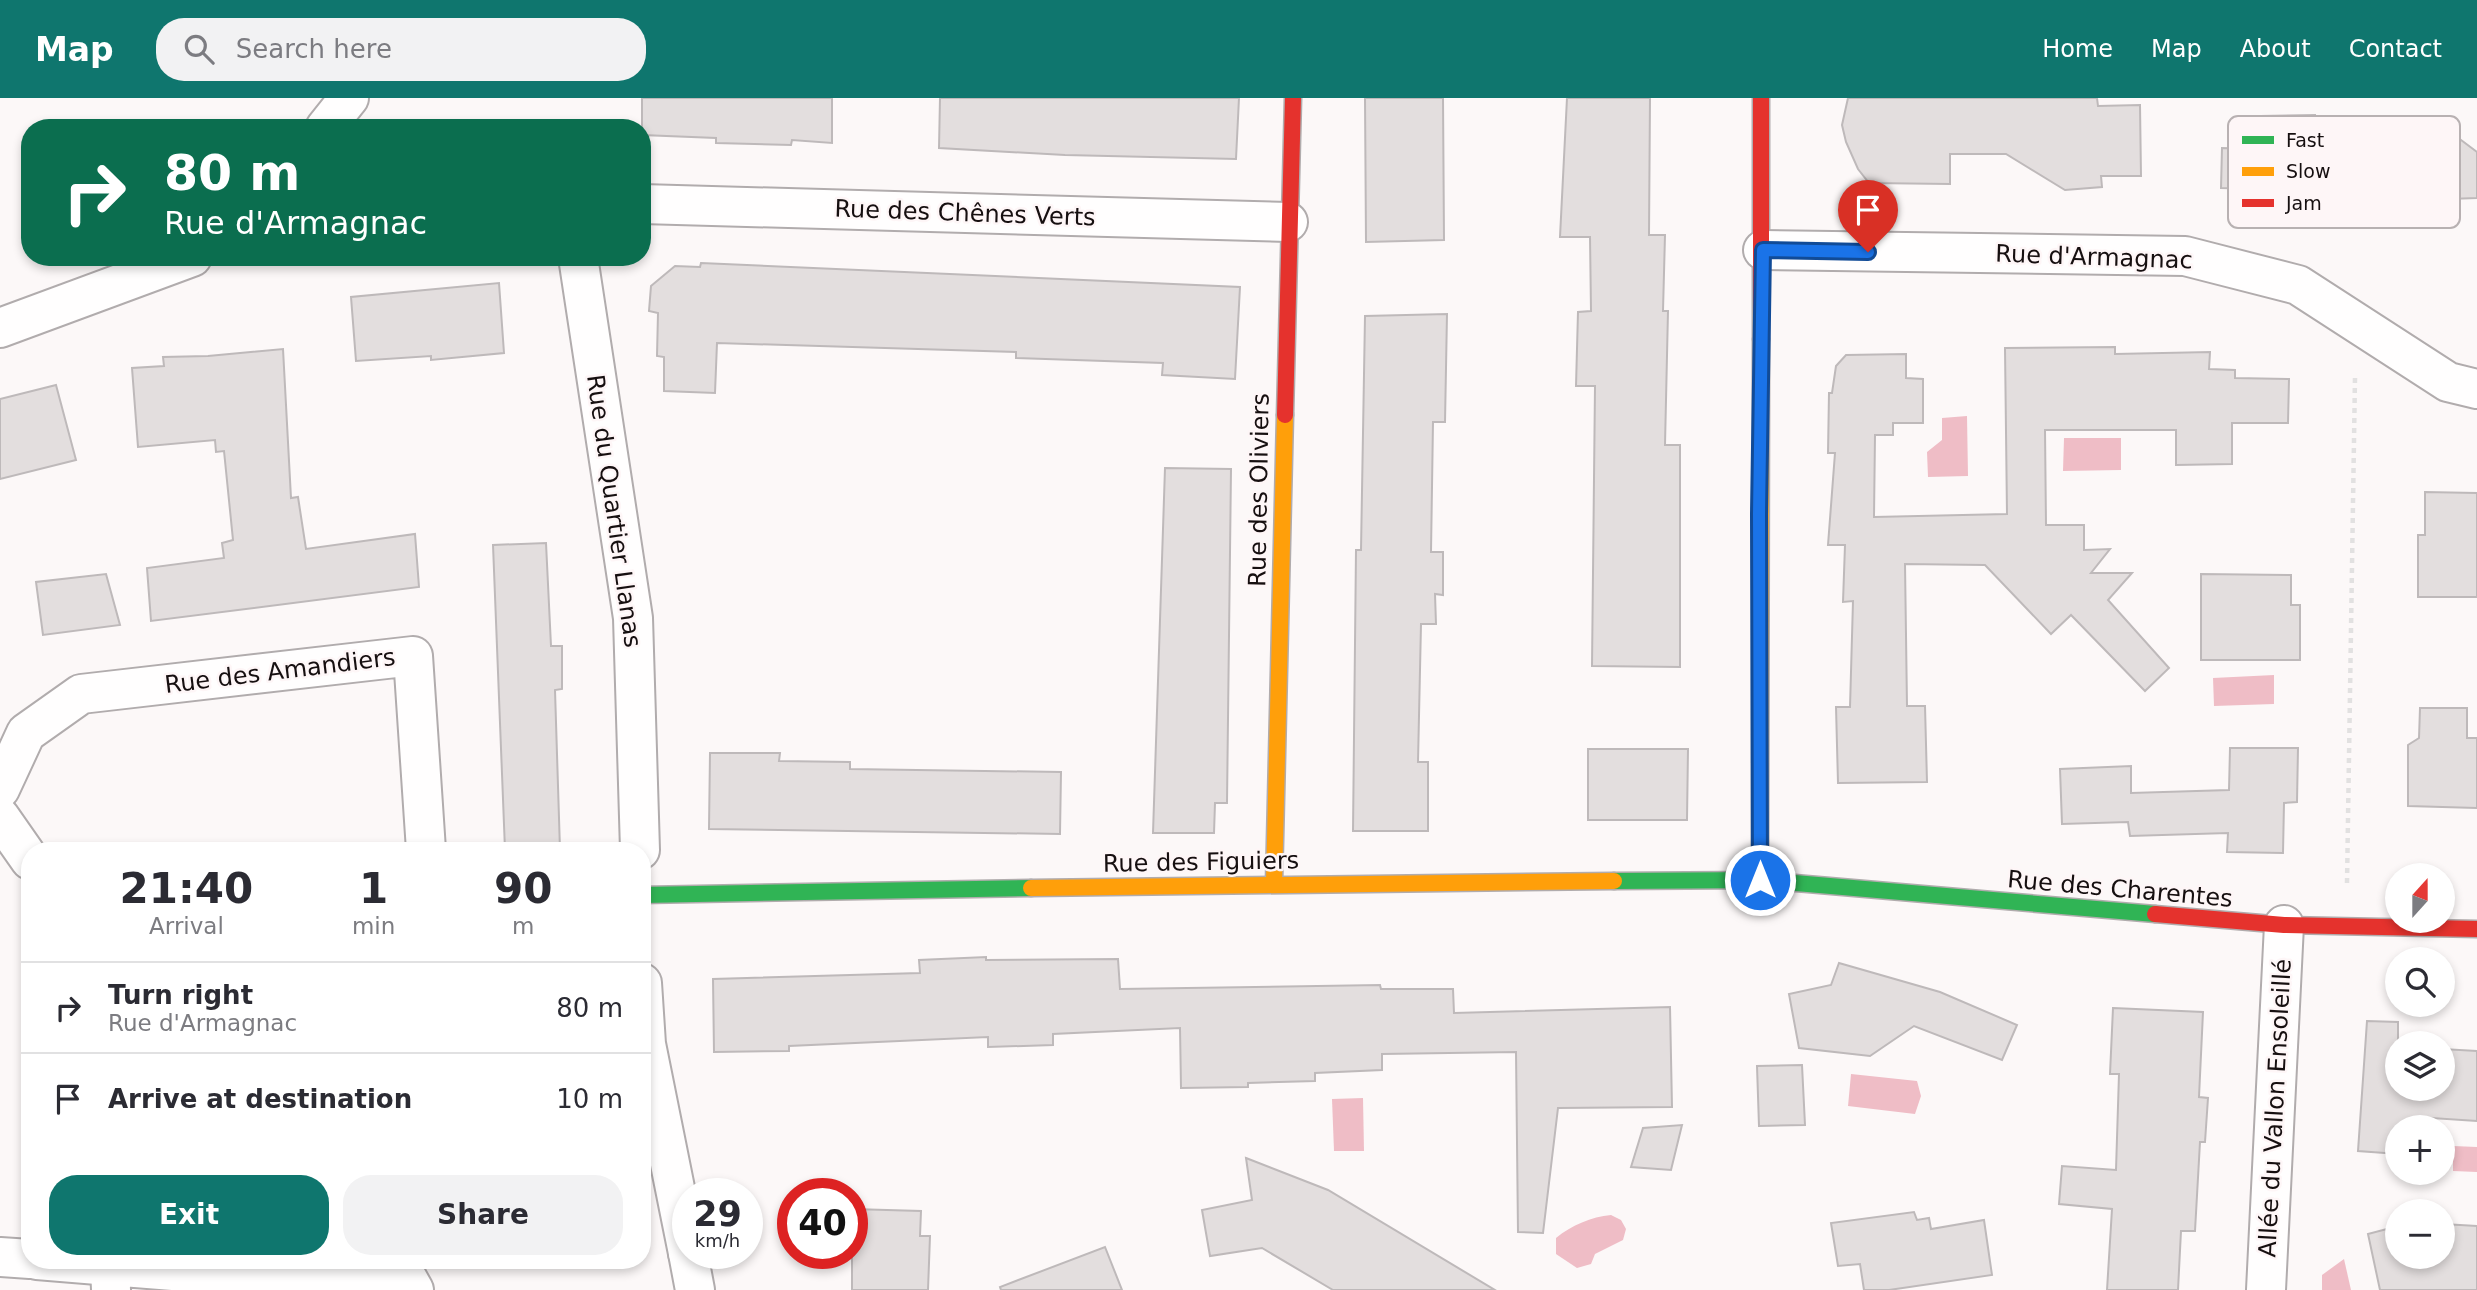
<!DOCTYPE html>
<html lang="en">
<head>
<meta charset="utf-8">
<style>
  :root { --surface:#fff; --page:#f2f2f3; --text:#2b2b33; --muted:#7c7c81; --line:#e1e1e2; --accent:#0f766e }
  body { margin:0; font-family:"DejaVu Sans",sans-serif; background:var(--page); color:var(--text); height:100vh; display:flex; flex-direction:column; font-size:26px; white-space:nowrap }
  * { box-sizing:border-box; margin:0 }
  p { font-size:23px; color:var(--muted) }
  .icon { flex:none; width:38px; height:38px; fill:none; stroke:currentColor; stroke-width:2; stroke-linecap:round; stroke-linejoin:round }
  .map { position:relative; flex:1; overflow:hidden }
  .details { position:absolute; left:21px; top:744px; width:630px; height:427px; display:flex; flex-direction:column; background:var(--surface); border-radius:28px; box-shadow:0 4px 10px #0003 }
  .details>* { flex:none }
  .hud { position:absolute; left:21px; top:21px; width:630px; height:147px; border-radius:28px; box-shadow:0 4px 10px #0003; background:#0b6e4f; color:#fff; overflow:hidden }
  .needle { width:46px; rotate:21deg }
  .tools { position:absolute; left:2385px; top:765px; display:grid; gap:14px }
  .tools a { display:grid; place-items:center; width:70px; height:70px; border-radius:50%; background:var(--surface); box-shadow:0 4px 10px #0003; font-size:35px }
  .speed { position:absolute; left:672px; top:1080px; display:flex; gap:14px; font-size:35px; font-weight:700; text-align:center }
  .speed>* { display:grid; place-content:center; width:91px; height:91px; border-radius:50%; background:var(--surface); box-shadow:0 4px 10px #0003; line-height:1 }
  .speed small { font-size:18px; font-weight:400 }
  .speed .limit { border:10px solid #d22; background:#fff; color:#111 }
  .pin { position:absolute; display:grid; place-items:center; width:60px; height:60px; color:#fff; margin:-72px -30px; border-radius:50% 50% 50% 0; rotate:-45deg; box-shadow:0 0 7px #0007 }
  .pin .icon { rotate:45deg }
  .me { position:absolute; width:77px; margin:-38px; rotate:0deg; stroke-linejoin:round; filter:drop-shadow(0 0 5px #0008) }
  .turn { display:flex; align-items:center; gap:24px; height:147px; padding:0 28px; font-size:32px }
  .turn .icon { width:91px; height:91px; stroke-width:2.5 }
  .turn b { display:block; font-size:49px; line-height:60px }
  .eta { display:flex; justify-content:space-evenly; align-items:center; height:119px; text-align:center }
  .eta b { font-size:42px; font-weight:800; line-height:49px }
  .cta { display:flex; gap:14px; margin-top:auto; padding:14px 28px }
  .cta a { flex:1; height:80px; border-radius:28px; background:var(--accent); color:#fff; font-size:28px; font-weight:800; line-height:80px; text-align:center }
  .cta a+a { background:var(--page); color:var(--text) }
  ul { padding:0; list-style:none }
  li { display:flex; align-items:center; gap:21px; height:91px; padding:0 28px; border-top:2px solid var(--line) }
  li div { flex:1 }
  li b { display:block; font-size:26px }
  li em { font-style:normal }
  header { display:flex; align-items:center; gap:42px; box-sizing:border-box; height:98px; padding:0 35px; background:var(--accent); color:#fff }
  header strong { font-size:33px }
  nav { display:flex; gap:38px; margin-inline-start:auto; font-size:24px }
  .search { width:490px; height:63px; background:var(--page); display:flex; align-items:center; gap:18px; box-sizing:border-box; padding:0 24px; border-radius:28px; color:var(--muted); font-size:26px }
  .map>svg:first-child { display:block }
  .water { fill:#efbdc6 }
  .building { fill:#e3dede; stroke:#beb9ba; stroke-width:2 }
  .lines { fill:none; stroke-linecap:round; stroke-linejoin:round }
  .street-casing { stroke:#b1acad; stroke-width:42 }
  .fast-casing { stroke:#b1acad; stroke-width:19 }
  .slow-casing { stroke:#b1acad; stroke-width:19 }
  .jam-casing { stroke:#b1acad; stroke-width:19 }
  .path { stroke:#e2e1e1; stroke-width:4.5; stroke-dasharray:5 5; stroke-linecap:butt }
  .street { stroke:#fffefe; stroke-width:38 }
  .fast { stroke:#30b455; stroke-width:16 }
  .slow { stroke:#ff9f0a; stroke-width:16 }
  .jam { stroke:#e5322d; stroke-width:16 }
  .route-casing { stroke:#114b97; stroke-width:18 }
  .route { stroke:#1a73e8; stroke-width:12 }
  .labels { text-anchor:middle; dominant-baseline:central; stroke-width:5; stroke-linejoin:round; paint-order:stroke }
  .street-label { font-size:24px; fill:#160f10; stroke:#fef6f7 }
  .key { fill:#fef6f7; stroke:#b8b1b2; stroke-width:2 }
  .key-label { font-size:19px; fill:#160f10 }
</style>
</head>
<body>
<header>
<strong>Map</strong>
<div class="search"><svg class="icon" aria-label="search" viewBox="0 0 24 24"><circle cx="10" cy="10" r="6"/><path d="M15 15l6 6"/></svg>Search here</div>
<nav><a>Home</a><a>Map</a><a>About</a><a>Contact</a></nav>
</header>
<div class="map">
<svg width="2477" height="1192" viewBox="0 0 2477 1192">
  <rect width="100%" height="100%" fill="#fcf8f8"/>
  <g class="water">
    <polygon points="1967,318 1968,378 1928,379 1927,354 1942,342 1942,320"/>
    <polygon points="2064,340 2121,340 2121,372 2063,373"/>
    <polygon points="2274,577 2274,606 2214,608 2213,580"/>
    <polygon points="1851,976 1917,983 1921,998 1915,1016 1848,1008"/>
    <polygon points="1363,1000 1364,1053 1334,1053 1332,1001"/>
    <polygon points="2453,1048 2477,1049 2477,1074 2453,1073"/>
    <path d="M1611 1117 1621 1122 1626 1131 1623 1142 1595 1156 1591 1166 1577 1170 1556 1156V1140C1572 1127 1591 1119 1611 1117Z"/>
    <polygon points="2344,1161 2351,1192 2322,1192 2322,1177"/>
  </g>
  <g class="building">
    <polygon points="642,0 832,0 832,45 792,42 791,47 716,45 716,40 642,37"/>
    <polygon points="940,0 1239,0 1236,61 1065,57 939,50"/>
    <polygon points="1365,0 1443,0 1444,142 1366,144"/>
    <polygon points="1567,0 1650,0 1649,137 1665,137 1663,213 1668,213 1665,347 1680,347 1680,569 1592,568 1595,288 1576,288 1578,214 1591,213 1590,139 1560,139"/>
    <polygon points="1848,0 2097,0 2098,8 2140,7 2141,78 2101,78 2102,89 2065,92 2006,56 1950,56 1950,86 1869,85 1858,71 1846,44 1842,27"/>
    <polygon points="2315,17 2315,22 2360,22 2360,42 2457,39 2477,54 2477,100 2421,102 2421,90 2297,92 2221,90 2222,50 2259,51 2261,18"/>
    <polygon points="701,165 1240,189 1235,281 1162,277 1163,265 1016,260 1016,254 717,245 715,295 664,293 664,259 657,258 658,215 649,213 651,188 675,168 700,169"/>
    <polygon points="499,185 504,255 431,262 431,258 356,263 351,199"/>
    <polygon points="1447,216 1445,324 1433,324 1431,454 1443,454 1443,497 1435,496 1436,526 1421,526 1418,664 1428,664 1428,733 1353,733 1356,452 1361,452 1365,218"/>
    <polygon points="2115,249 2115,256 2210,254 2209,271 2235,272 2235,280 2289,281 2288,325 2232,325 2232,366 2176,367 2176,332 2045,332 2046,427 2084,427 2084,452 2110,451 2091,475 2132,475 2108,502 2169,570 2145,593 2071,517 2051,536 1985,467 1905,466 1907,608 1925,608 1927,684 1838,685 1836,609 1850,609 1853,503 1843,504 1845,447 1828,447 1835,355 1828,355 1829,295 1832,295 1836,268 1846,257 1906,256 1906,280 1923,281 1923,325 1893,325 1893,337 1875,337 1874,419 2007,416 2005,250"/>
    <polygon points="283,251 291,400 298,399 306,451 415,436 419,489 151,523 147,470 224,460 222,445 233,442 224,353 216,354 215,342 138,349 132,270 164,268 163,259 208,258"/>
    <polygon points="56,287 76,362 0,381 0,301"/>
    <polygon points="1165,370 1231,371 1227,705 1215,705 1214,735 1153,735"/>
    <polygon points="2425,394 2477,395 2477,499 2418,499 2418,437 2425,437"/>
    <polygon points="546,445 551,548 562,548 562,591 555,592 560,752 505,752 493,447"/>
    <polygon points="106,476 120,527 43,537 36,484"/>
    <polygon points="2201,476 2291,477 2291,507 2300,507 2300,562 2201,562"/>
    <polygon points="2420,610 2467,610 2467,640 2477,640 2477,710 2408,708 2408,647 2419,640"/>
    <polygon points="2230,650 2298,650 2297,704 2284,705 2283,755 2227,754 2228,735 2130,738 2128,724 2062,726 2060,671 2131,668 2131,695 2229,692"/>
    <polygon points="1588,651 1688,651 1687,722 1588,722"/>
    <polygon points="710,655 780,655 779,663 850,664 850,671 1061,674 1060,736 709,731"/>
    <polygon points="986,859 986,862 1118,861 1120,891 1380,887 1381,891 1453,891 1454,915 1670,909 1672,1009 1558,1010 1543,1135 1518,1134 1516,954 1382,956 1382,972 1315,975 1315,983 1248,985 1248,989 1181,990 1180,930 1053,936 1053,947 988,949 988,939 789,948 789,953 714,954 713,881 920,875 919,862"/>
    <polygon points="1839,865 1940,894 2017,927 2002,962 1914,928 1870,958 1799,950 1789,896 1831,887"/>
    <polygon points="2113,910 2203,914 2199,999 2208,1000 2205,1044 2200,1044 2195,1133 2181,1133 2178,1192 2107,1192 2112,1111 2059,1106 2062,1068 2116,1072 2119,976 2110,976"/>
    <polygon points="2367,923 2398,924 2398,990 2443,990 2443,951 2477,953 2477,1023 2432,1020 2431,1029 2398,1029 2398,1056 2358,1053"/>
    <polygon points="1802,967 1805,1027 1759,1028 1757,968"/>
    <polygon points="1682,1027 1671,1072 1631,1069 1643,1030"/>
    <polygon points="1246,1060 1328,1092 1495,1192 1333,1192 1262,1150 1210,1158 1202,1112 1252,1102"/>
    <polygon points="852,1111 921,1113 920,1138 930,1138 928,1192 852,1192"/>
    <polygon points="1914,1114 1917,1122 1929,1120 1931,1131 1984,1122 1992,1177 1889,1192 1864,1192 1860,1166 1838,1168 1831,1125"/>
    <polygon points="2443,1126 2477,1128 2477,1192 2380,1192 2368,1136 2398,1128 2398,1158 2443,1158"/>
    <polygon points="1105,1149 1122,1192 1001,1192 1000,1189"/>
  </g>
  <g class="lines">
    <g class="street-casing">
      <g id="street">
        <polyline points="325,30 349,0"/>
        <polyline points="642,106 1288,124"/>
        <polyline points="1763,152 2185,158 2298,187 2448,284 2477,291"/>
        <polyline points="578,159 633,520 640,752"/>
        <polyline points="0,230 192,159"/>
        <polyline points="0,691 26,635 81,596 413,558 426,752"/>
        <polyline points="0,719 30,762"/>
        <polyline points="642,885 646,946 688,1155"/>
        <polyline points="688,1155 695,1192"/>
        <polyline points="0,1159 30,1161"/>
        <polyline points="37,1162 110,1168"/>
        <polyline points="111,1192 110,1168 373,1189 405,1176 414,1192"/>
        <polyline points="2266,1192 2284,827"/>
      </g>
    </g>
    <g class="fast-casing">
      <g id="fast">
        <polyline points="1614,783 1760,782 2155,816"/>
        <polyline points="642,797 1031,790"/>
      </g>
    </g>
    <g class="slow-casing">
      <g id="slow">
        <polyline points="1760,782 1761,241"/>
        <polyline points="1274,785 1285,317"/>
        <polyline points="1031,790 1614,783"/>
      </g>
    </g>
    <g class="jam-casing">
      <g id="jam">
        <polyline points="1761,241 1761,0"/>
        <polyline points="1285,317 1293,0"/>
        <polyline points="2155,816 2284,827 2477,831"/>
      </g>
    </g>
    <polyline class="path" points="2347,785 2355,279"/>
    <use href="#street" class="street"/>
    <use href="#fast" class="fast"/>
    <use href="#slow" class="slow"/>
    <use href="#jam" class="jam"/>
  </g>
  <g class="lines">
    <g class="route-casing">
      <polyline id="route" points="1760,782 1759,416 1763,152 1868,154"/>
    </g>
    <use href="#route" class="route"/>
  </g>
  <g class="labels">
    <g class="street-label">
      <text transform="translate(965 115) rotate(2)">Rue des Chênes Verts</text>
      <text transform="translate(2094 159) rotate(2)">Rue d'Armagnac</text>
      <text transform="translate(1259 392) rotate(-89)">Rue des Oliviers</text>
      <text transform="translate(614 413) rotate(82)">Rue du Quartier Llanas</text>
      <text transform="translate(280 573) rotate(-7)">Rue des Amandiers</text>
      <text transform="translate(1201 764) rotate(-1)">Rue des Figuiers</text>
      <text transform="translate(2120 791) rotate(5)">Rue des Charentes</text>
      <text transform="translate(2275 1010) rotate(-87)">Allée du Vallon Ensoleillé</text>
    </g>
  </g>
  <rect x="2228" y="18" width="232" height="112" rx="10" class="key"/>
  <rect x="2242" y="38" width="32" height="8" fill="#30b455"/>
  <rect x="2242" y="69" width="32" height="9" fill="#ff9f0a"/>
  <rect x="2242" y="101" width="32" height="8" fill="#e5322d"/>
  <g class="key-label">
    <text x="2286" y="49">Fast</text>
    <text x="2286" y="80">Slow</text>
    <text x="2286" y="112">Jam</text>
  </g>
</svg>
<div class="tools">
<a><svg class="needle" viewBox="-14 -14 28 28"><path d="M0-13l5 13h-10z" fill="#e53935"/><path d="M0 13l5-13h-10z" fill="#7c7c81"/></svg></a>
<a><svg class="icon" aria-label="search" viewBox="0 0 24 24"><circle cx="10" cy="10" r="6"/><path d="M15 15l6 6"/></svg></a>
<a><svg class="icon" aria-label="layers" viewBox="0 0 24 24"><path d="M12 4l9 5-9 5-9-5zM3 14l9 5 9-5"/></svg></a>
<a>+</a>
<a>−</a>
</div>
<div class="speed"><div>29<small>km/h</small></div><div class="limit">40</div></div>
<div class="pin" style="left:1868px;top:154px;background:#d93025"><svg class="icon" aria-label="arrive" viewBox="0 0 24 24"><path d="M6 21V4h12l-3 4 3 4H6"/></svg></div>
<svg class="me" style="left:1760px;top:782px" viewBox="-20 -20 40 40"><circle r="17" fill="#1a73e8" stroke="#fff" stroke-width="3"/><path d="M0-11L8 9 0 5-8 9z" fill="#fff"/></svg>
<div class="hud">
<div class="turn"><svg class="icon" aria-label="right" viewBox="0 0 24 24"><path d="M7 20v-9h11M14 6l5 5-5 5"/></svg><div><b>80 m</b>Rue d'Armagnac</div></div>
</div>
<section class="details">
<div class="eta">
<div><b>21:40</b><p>Arrival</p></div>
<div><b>1</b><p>min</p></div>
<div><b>90</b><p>m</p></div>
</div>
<ul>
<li><svg class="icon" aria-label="right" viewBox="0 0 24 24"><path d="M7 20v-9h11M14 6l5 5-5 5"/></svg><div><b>Turn right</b><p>Rue d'Armagnac</p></div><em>80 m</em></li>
<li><svg class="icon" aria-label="arrive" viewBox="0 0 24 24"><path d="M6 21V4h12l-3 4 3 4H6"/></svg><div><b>Arrive at destination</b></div><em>10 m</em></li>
</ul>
<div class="cta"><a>Exit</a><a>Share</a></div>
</section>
</div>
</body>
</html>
